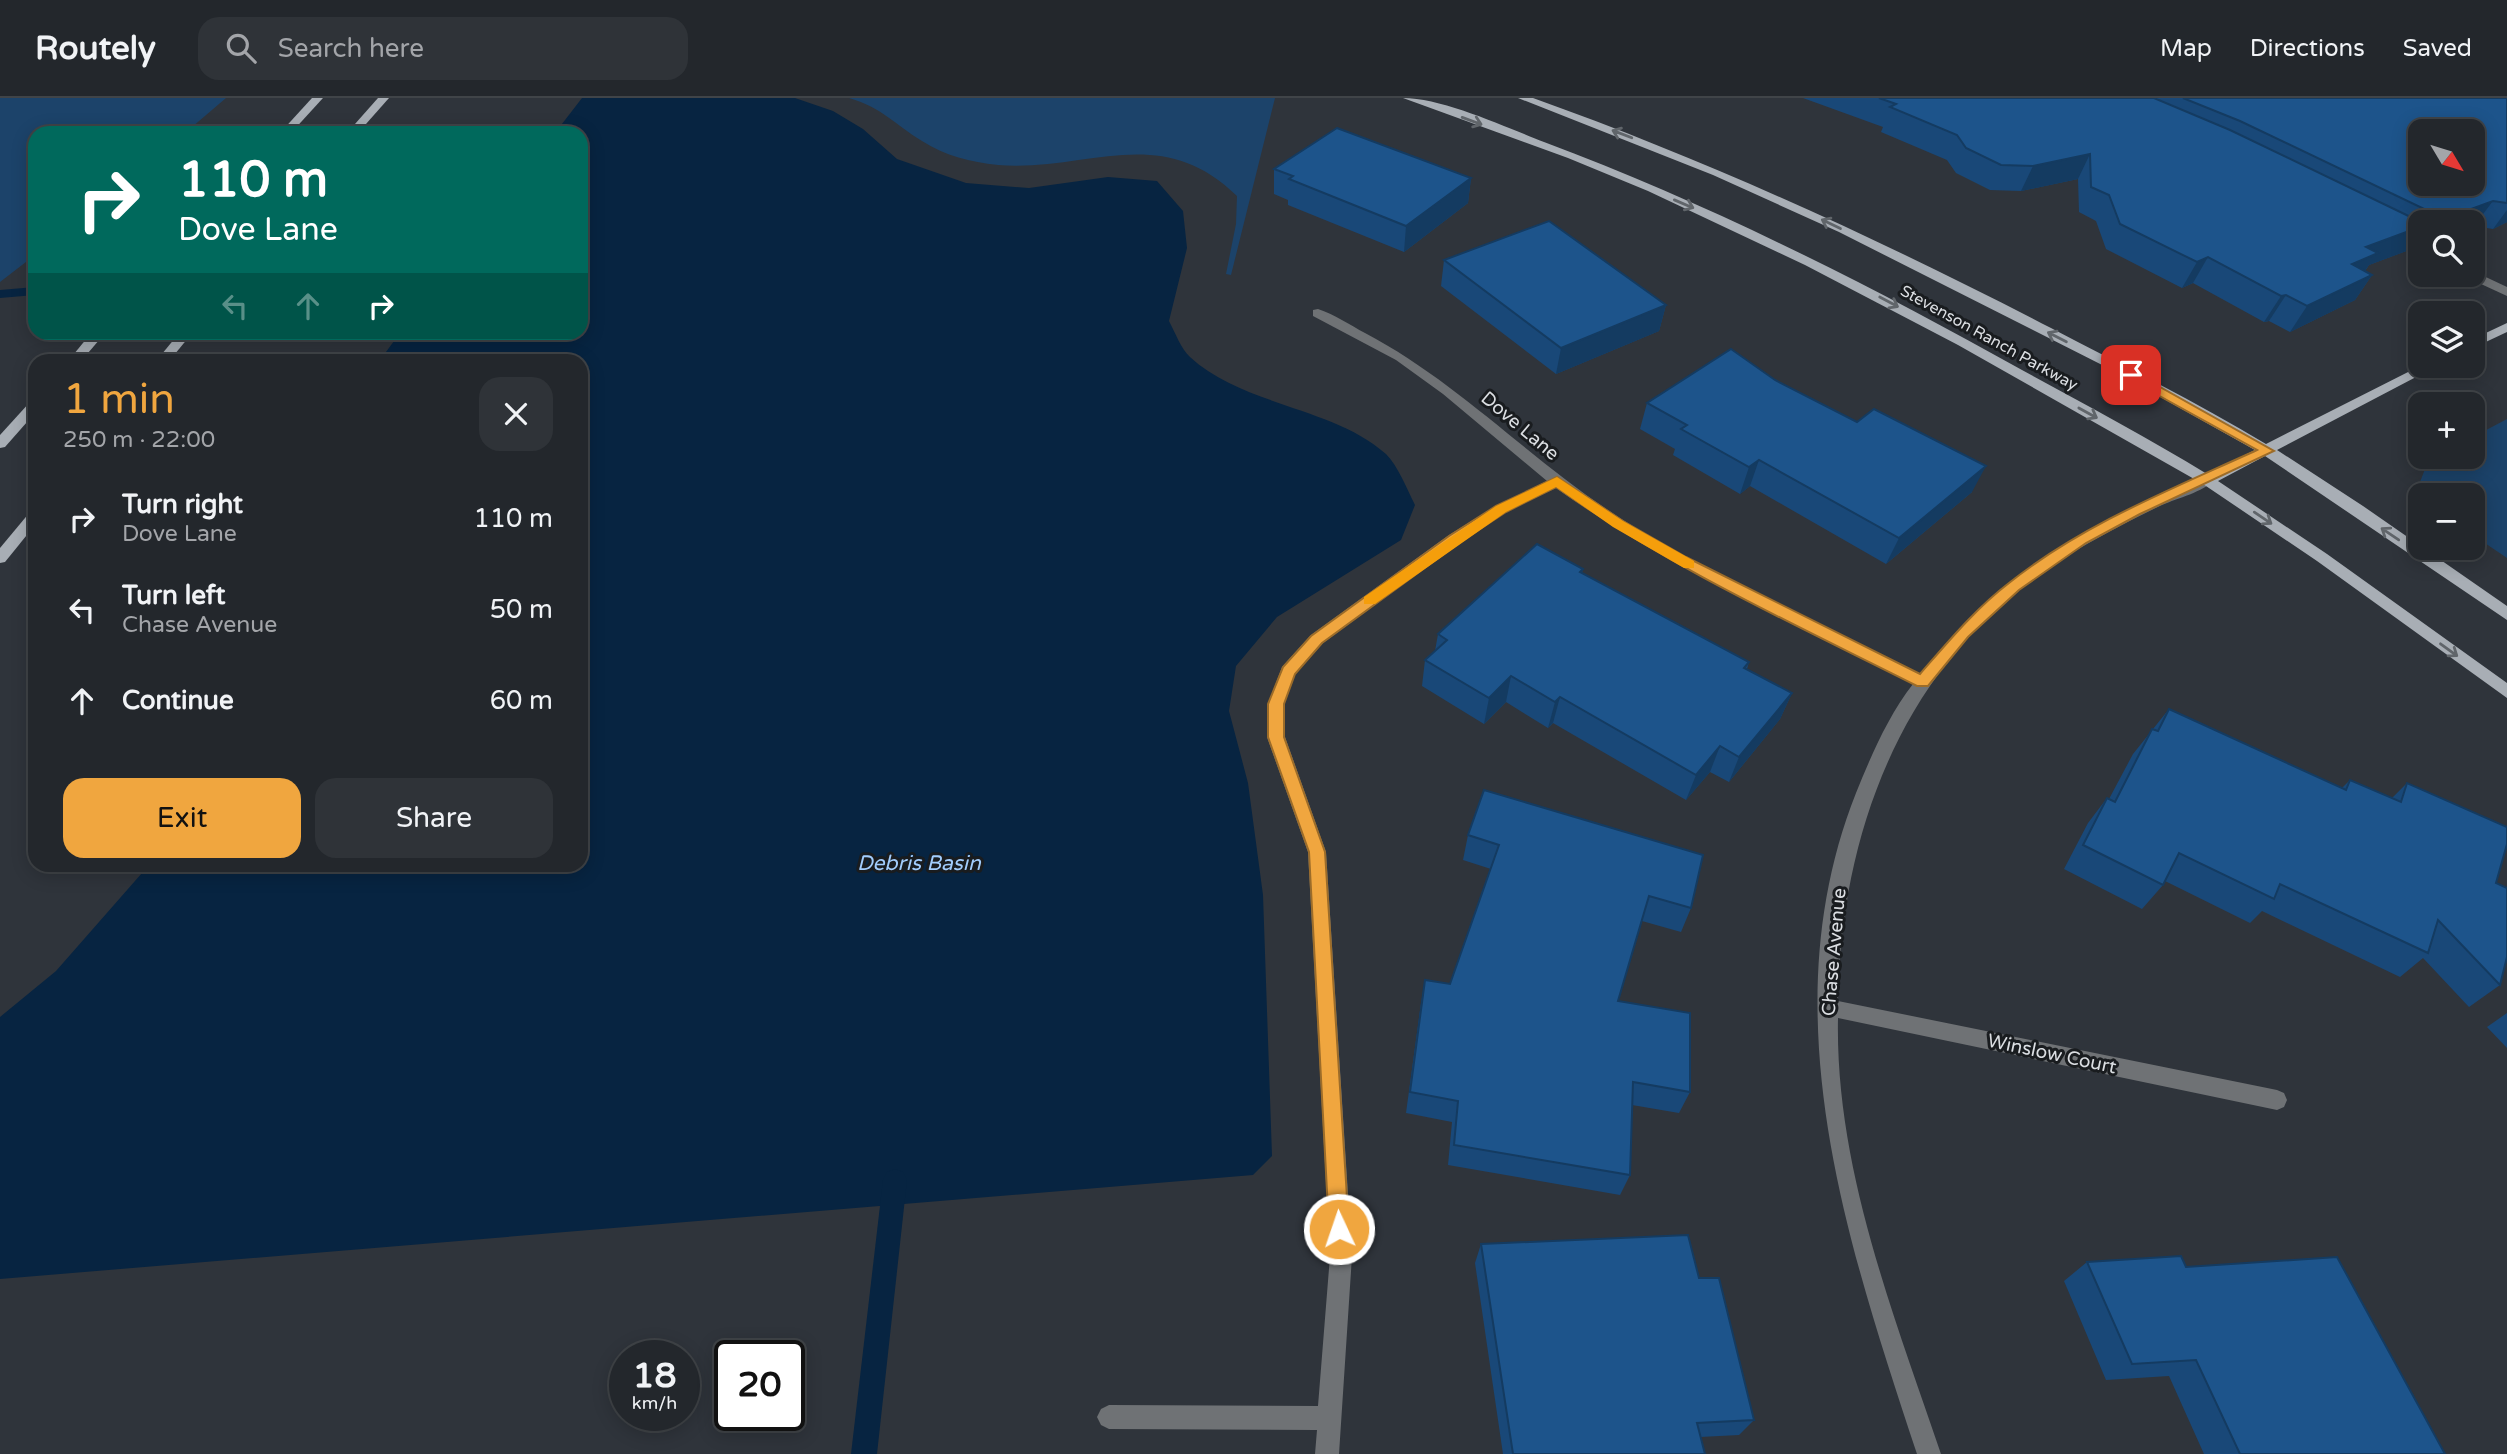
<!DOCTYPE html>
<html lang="en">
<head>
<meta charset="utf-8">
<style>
  :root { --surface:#23272c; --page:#2f3338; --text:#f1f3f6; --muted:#a3a5a9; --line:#404448; --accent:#f0a63f }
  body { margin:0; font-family:"Varela Round",sans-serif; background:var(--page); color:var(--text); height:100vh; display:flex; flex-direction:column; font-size:26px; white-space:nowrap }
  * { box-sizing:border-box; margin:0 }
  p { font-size:23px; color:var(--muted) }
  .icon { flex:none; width:38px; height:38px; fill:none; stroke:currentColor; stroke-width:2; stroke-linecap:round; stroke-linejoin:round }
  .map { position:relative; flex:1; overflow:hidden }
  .details { position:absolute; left:28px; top:256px; width:560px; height:518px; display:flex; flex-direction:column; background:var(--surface); border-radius:21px; box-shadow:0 4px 18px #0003,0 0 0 2px var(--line) }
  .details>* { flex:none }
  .guide { position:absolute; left:28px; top:28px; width:560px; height:214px; border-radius:21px; box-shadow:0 4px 18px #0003,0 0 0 2px var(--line); background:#00695c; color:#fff; overflow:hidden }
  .needle { width:46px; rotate:128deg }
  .controls { position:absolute; left:2408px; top:21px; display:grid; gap:14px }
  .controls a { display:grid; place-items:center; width:77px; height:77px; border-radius:14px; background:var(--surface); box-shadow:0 4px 18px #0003,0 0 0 2px var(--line); font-size:35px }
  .speed { position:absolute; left:609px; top:1242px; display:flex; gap:14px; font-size:35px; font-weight:700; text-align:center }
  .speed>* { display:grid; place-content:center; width:91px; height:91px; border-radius:50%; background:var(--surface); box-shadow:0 4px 18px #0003,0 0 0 2px var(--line); line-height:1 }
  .speed small { font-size:18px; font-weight:400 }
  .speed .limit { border:4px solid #111; border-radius:10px; background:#fff; color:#111 }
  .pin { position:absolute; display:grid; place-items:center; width:60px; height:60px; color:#fff; margin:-30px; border-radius:14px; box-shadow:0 4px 10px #0006 }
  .me { position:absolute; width:77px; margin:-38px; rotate:357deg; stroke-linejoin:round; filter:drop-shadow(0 0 5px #0008) }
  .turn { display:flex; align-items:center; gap:24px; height:147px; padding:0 35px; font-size:32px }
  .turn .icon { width:91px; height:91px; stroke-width:2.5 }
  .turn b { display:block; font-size:49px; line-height:60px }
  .lanes { display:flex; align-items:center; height:66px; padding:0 35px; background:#0003; justify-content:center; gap:35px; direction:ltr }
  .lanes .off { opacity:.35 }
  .round { display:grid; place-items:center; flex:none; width:74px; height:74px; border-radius:21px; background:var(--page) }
  .head { display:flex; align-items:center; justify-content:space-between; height:119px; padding:0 35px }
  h1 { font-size:42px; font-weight:600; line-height:52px; color:var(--accent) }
  .primary-button { display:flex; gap:14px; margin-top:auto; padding:14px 35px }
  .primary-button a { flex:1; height:80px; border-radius:21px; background:var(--accent); color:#111; font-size:28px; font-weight:600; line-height:80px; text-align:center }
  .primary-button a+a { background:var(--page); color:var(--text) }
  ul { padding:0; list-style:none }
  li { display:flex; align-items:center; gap:21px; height:91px; padding:0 35px }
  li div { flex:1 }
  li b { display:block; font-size:26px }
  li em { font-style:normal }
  header { display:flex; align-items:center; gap:42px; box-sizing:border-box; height:98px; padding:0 35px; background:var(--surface); border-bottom:2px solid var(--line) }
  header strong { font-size:33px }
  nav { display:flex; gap:38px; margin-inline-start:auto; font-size:24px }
  .search { width:490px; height:63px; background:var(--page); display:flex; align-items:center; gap:18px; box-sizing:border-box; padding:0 24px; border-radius:21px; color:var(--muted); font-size:26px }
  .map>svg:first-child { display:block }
  .green { fill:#1c436a }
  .water { fill:#072441 }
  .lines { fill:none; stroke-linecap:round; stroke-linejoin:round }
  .stream { fill:#072441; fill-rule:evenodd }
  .minor { fill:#6f7275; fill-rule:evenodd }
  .major { fill:#a8aeb5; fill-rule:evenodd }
  .wall { fill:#194878 }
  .shaded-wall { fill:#143b61 }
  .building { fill:#1d548b; stroke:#143b61; stroke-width:2; fill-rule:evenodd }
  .oneway { stroke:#60656a }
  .route { fill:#f0a63f; stroke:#9c6c29; stroke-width:2 }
  .slow { fill:#f59e0b }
  .labels { text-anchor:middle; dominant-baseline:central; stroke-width:6; stroke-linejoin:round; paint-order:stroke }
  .far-street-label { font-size:16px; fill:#dbdee2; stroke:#191c1f }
  .street-label { font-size:19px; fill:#dbdee2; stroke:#191c1f }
  .water-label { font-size:21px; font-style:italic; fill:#a2cdfd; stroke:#191c1f }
</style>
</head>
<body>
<header>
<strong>Routely</strong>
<div class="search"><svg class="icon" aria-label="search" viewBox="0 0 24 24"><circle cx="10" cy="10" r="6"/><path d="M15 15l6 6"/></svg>Search here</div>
<nav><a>Map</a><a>Directions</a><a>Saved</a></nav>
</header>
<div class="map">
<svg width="2507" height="1356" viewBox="0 0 2507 1356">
  <rect width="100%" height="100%" fill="#2f343b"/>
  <g class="green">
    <polygon points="0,0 226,0 185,35 35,35 35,157 0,184"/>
    <path d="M849 0H1275L1231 177 1226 176 1236 126 1237 98C1160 23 1088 74 998 67 970 64 946 58 922 43 894 26 883 10 849 0Z"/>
    <polygon points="2507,321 2507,460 2473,437 2473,397 2427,397 2420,384 2427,366 2439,359 2473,359 2473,339"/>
  </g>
  <path class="water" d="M582 0H795L833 13 863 31 897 61 966 85 1029 90 1108 79 1157 83 1183 113 1187 150 1169 223C1175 234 1181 251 1190 259 1243 308 1334 309 1386 356 1398 368 1407 391 1415 407L1401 442 1277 519 1236 568 1229 613 1248 685 1263 797 1272 1058 1253 1077 0 1181V919L56 873 149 767 581 766V262H380L400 235 581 234V35H555Z"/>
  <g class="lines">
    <g class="stream">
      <polygon points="35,189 35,197 0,200 0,192"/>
      <polygon points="895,1071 903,1074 907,1082 877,1356 851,1356 883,1082 887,1074"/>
    </g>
    <g class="minor">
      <polygon points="2388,134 2396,134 2420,146 2420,155 2388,140"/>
      <polygon points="2473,173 2507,189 2507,198 2468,180 2466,177 2473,177"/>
      <path d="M1318 211C1334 216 1350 227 1365 235 1460 285 1533 365 1623 422 1717 482 1821 527 1921 576 1990 488 2061 441 2162 396 2176 390 2198 375 2212 379L2214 382C2203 394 2178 400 2162 407 2130 422 2099 439 2068 457 1910 553 1841 724 1838 903L2277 992 2284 995 2287 1002 2284 1009 2277 1012 1838 920C1835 1070 1894 1217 1941 1356H1917C1847 1144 1769 914 1856 695 1871 658 1888 618 1913 586 1791 525 1668 468 1556 390L1506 414 1459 445 1323 545 1295 576 1284 606 1285 639 1326 754 1352 1158 1339 1356H1315L1317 1332 1109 1331 1101 1327 1097 1319 1101 1311 1109 1307 1318 1308 1330 1158 1308 754 1267 639 1268 606 1282 569 1311 537 1449 437 1496 408 1547 383 1443 296 1396 262 1313 218V212Z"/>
    </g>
    <g class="major">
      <polygon points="312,0 323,0 291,35 280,35"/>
      <polygon points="378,0 389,0 358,35 347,35"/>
      <path d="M1403 0C1443 0 1505 29 1544 44 1710 106 1868 186 2022 272 2084 306 2147 339 2207 376L2255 352 2114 273 1839 134 1713 77 1518 0H1533C1712 64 1883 143 2051 230 2124 268 2196 304 2266 346L2420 268H2437L2277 352 2363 408 2507 508V522L2265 358 2218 383 2327 456 2507 585V600L2317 463 2203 386 1958 247 1805 167 1648 93 1568 60Z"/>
      <polygon points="2507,225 2507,234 2473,250 2473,241"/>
      <polygon points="92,234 106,234 82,262 69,262"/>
      <polygon points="180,234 193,234 170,262 157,262"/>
      <polygon points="35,303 35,315 5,349 0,350 0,337 30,304"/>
      <polygon points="35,412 35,427 5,464 0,465 0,450 30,414"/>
    </g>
  </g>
  <g class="wall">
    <polygon points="1803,0 2507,0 2507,124 2493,131 2474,128 2473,124 2420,124 2420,143 2416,141 2409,152 2369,167 2365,173 2372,177 2355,202 2290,234 2269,223 2264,224 2193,185 2182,190 2106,151 2096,123 2079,114 2078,81 2021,93 1990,92 1956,75 1947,62 1881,34 1883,29"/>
    <polygon points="1274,71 1471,80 1468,105 1404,154 1288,107 1288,102 1274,96"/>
    <polygon points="1444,162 1666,207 1659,233 1556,276 1441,188"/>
    <polygon points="1775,282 1972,394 1886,466 1750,388 1740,396 1673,357 1675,351 1640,331 1647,305"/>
    <polygon points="1583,471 1582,475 1749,564 1747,571 1792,595 1780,621 1729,684 1710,674 1686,702 1553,625 1548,630 1506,604 1484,626 1422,588 1425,562 1435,553 1438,536"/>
    <polygon points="2169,611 2342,690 2350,682 2392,700 2407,685 2496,785 2500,887 2469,909 2423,860 2400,879 2262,813 2250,825 2165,783 2163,787 2142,811 2064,771 2088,725 2107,700 2109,701 2133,656"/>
    <polygon points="1484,692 1691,810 1681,834 1642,823 1618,903 1690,994 1679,1015 1632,1007 1630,1077 1620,1097 1448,1067 1452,1024 1406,1015 1421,905 1425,882 1450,886 1491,771 1463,762 1468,737"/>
    <polygon points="2507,915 2507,950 2487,929"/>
    <polygon points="1481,1146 1699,1180 1754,1322 1739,1337 1700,1339 1705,1356 1503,1356 1475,1165"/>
    <polygon points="2087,1164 2186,1169 2445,1356 2204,1356 2169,1278 2106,1282 2064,1183"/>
  </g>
  <g class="shaded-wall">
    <polygon points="2090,56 2078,81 2021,93 2033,68"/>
    <polygon points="1471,80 1468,105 1404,154 1406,128"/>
    <polygon points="2493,103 2474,128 2473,129 2473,124 2439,124 2441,122"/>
    <polygon points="2507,112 2507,124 2493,131"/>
    <polygon points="2420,129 2420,136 2409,152 2369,167 2360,180 2352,166 2366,149"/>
    <polygon points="2208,159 2193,185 2182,190 2197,164"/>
    <polygon points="2372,177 2355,202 2290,234 2307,208"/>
    <polygon points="2286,197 2269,223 2264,224 2281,198"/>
    <polygon points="1666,207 1659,233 1556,276 1561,250"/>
    <polygon points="1759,362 1750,388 1740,396 1749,369"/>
    <polygon points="1986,368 1972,394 1886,466 1899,440"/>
    <polygon points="1511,578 1506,604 1484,626 1489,600"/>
    <polygon points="1792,595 1780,621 1729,684 1739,659"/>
    <polygon points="1560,599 1553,625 1548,630 1555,604"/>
    <polygon points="1720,648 1710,674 1686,702 1696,677"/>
  </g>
  <g class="building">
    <polygon points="1879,0 2154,0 2230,32 2421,124 2420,124 2420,129 2366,149 2378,155 2352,166 2372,177 2307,208 2286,197 2281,198 2208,159 2197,164 2120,126 2109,97 2091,89 2090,56 2033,68 2001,67 1966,50 1957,37 1890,9 1896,6"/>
    <path d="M2183 0H2507V105L2493 103 2441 122 2439 118 2240 23ZM2420 33H2473V86H2420Z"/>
    <polygon points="1337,30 1471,80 1406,128 1289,81 1293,78 1274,71"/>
    <polygon points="1549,123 1666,207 1561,250 1444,162"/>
    <polygon points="1731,251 1775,282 1857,324 1874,311 1986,368 1899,440 1759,362 1749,369 1681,331 1687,327 1647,305"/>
    <polygon points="1537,446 1583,471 1580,474 1749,564 1744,570 1792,595 1739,659 1720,648 1696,677 1560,599 1555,604 1511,578 1489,600 1425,562 1447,542 1438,536"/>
    <polygon points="2169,611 2346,692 2350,682 2401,704 2407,685 2507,729 2507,746 2496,785 2507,790 2507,859 2500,887 2438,822 2428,855 2280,786 2274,801 2179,755 2163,787 2083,747 2107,700 2115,704 2152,631 2158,633"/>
    <polygon points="1484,692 1703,757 1691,810 1649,798 1618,903 1690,915 1690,994 1633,984 1630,1077 1454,1047 1458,1003 1410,994 1425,882 1450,886 1499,747 1468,737"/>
    <polygon points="1688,1137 1699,1180 1719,1180 1754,1322 1697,1325 1705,1356 1513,1356 1481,1146"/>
    <polygon points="2181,1158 2186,1169 2337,1159 2445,1356 2240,1356 2196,1262 2132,1266 2087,1164"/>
  </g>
  <defs><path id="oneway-shaft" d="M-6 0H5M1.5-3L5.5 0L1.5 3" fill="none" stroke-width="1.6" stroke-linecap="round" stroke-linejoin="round" transform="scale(1.75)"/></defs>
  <g class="oneway">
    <use href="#oneway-shaft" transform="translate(1472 23) rotate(20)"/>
    <use href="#oneway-shaft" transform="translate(1622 36) rotate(-159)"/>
    <use href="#oneway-shaft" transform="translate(1684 106) rotate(23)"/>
    <use href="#oneway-shaft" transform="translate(1831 126) rotate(-154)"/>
    <use href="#oneway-shaft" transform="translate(1889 204) rotate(28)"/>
    <use href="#oneway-shaft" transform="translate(2057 239) rotate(-153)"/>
    <use href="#oneway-shaft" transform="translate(2088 315) rotate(29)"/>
    <use href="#oneway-shaft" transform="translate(2263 420) rotate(34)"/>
    <use href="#oneway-shaft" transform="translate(2390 436) rotate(-146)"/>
    <use href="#oneway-shaft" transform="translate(2449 552) rotate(36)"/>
  </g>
  <path class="route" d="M2127 275H2135L2274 353 2140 416 2086 445 2019 492 1968 539 1928 588H1917C1794 526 1669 469 1556 389L1506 414 1459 445 1322 545 1295 576 1284 606V639L1325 754 1349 1131 1346 1138 1339 1141 1332 1138 1329 1131 1309 754 1268 639V606L1283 569 1311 538 1449 438 1496 408 1557 379 1623 423 1686 459 1920 576C1948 544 1975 511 2009 485 2083 426 2172 391 2257 352L2127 280Z"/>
  <polygon class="slow" points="1557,379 1623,423 1694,463 1694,470 1684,470 1613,429 1556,389 1506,414 1375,506 1364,506 1364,499 1496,408"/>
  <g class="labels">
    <g class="far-street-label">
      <text transform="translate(1989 240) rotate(29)">Stevenson Ranch Parkway</text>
    </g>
    <g class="street-label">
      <text transform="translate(1520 328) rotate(40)">Dove Lane</text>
      <text transform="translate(1834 854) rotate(-85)">Chase Avenue</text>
      <text transform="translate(2052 956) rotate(12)">Winslow Court</text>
    </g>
    <g class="water-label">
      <text x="919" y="765">Debris Basin</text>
    </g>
  </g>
</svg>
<div class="controls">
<a><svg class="needle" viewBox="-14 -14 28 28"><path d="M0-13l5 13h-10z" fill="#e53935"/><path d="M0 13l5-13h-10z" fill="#a3a5a9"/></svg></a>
<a><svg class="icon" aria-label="search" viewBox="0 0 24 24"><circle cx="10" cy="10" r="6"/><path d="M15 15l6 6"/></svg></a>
<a><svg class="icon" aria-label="layers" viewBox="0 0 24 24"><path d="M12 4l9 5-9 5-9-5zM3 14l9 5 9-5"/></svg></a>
<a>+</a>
<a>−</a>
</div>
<div class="speed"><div>18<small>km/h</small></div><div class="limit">20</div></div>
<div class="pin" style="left:2131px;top:277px;background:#d93025"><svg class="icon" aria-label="arrive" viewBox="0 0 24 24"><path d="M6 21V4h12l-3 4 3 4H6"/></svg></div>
<svg class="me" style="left:1339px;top:1131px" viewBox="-20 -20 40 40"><circle r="17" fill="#f0a63f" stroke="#fff" stroke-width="3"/><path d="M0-11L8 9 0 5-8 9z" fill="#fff"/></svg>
<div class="guide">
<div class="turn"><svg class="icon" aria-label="right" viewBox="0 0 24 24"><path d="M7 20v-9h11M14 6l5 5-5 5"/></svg><div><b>110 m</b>Dove Lane</div></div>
<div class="lanes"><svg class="icon off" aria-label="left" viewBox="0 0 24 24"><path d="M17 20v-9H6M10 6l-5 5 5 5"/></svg><svg class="icon off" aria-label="ahead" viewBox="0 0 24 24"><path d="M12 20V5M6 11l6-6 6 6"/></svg><svg class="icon" aria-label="right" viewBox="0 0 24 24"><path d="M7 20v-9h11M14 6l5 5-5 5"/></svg></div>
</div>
<section class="details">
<div class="head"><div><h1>1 min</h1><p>250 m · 22:00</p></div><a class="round"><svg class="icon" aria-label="close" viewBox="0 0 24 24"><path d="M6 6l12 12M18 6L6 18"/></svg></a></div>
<ul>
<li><svg class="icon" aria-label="right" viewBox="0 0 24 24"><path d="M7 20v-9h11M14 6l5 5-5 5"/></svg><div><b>Turn right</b><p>Dove Lane</p></div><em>110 m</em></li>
<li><svg class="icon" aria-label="left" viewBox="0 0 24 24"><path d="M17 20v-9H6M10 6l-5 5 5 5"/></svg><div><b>Turn left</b><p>Chase Avenue</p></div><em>50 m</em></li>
<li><svg class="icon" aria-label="ahead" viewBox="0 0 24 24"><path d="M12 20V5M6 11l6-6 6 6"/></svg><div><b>Continue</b></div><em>60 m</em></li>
</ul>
<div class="primary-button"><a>Exit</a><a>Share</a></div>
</section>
</div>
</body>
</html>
